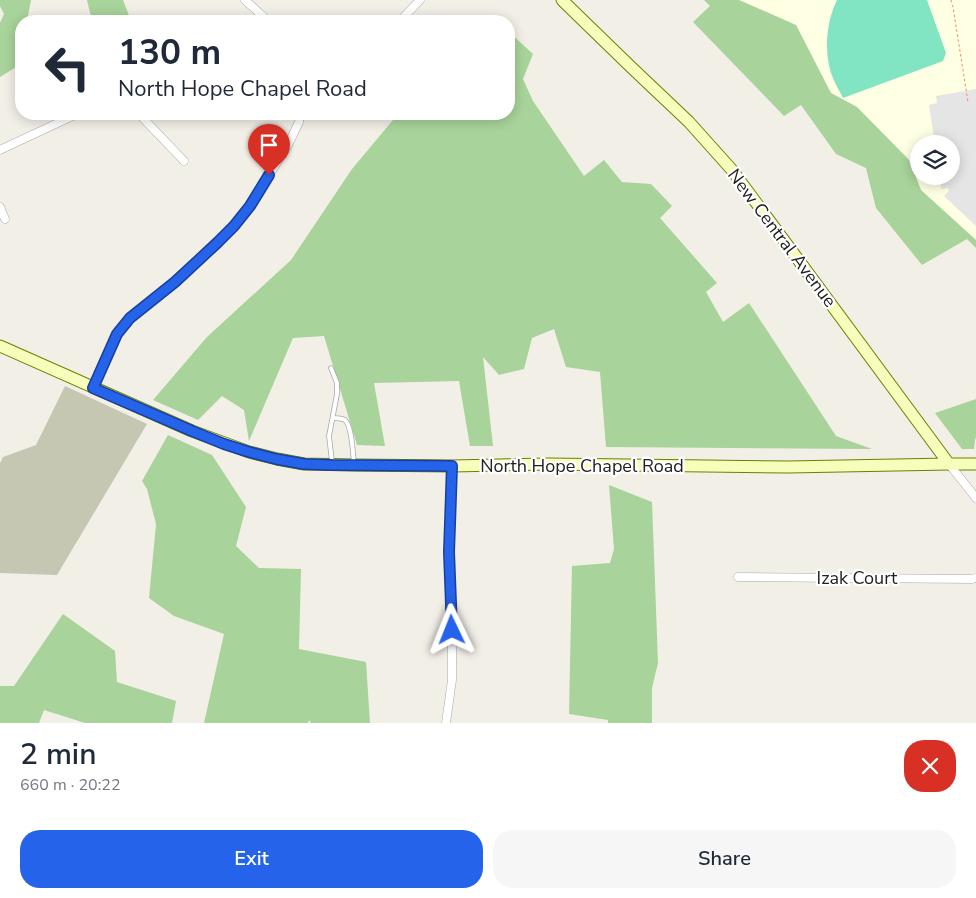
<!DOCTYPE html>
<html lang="en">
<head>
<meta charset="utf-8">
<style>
  :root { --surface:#fff; --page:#f6f6f7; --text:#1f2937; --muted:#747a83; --accent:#2563eb }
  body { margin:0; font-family:"Nunito Sans",sans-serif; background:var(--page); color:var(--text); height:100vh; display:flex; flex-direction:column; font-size:19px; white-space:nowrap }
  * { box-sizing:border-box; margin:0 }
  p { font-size:16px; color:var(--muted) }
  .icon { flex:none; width:28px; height:28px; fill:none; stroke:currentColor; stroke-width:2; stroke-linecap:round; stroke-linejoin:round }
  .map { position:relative; height:723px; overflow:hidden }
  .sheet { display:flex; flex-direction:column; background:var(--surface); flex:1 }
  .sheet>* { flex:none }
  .hud { position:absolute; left:15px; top:15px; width:500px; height:105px; border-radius:20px; box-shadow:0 2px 12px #0003; background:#fff; color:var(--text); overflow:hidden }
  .fabs { position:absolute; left:910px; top:135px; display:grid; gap:10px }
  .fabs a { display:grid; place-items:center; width:50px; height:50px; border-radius:50%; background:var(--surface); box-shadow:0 2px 12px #0003; font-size:25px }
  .pin { position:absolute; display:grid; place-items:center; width:42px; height:42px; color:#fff; margin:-51px -21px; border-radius:50% 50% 50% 0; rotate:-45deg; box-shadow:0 0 5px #0007 }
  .pin .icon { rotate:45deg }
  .me { position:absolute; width:55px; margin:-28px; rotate:358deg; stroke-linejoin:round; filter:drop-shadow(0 0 4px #0008) }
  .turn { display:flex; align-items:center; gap:18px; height:105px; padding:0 20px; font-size:22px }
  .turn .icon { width:65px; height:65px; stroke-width:2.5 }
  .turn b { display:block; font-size:35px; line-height:42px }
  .round { display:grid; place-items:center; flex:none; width:52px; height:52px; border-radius:20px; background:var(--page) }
  .summary { display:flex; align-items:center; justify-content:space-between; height:85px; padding:0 20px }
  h1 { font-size:30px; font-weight:600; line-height:38px }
  .cta { display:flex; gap:10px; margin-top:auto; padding:10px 20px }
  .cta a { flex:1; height:58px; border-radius:20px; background:var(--accent); color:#fff; font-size:20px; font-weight:600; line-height:58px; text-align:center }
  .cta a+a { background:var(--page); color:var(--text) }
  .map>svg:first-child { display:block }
  .education { fill:#feffe3; fill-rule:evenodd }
  .construction { fill:#c6c7b2 }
  .forest { fill:#a8d39a }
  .pitch { fill:#81e4c3 }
  .parking { fill:#e5e5e5 }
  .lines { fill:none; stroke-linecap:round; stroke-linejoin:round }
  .lane-casing { stroke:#a8a8a8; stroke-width:5.5 }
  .street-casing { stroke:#a8a8a8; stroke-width:9 }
  .secondary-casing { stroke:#6c8000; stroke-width:13 }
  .path { stroke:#ff816b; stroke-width:1; stroke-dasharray:2.5 2.5; stroke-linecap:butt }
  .lane { stroke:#fff; stroke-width:4 }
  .street { stroke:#fff; stroke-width:8 }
  .secondary { stroke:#f7fdba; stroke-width:11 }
  .route-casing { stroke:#184099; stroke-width:12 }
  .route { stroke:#2563eb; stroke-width:9 }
  .labels { text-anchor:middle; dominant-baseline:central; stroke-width:4.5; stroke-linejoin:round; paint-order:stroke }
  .street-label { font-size:18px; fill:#212121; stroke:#fff }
</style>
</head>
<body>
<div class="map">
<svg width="976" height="723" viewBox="0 0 976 723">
  <rect width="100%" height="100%" fill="#f2efe7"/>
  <path class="education" d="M739 0H976V240L921 190 909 159 857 107 831 93 796 25ZM919 144H951V176H919Z"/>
  <polygon class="construction" points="65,386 147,424 57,575 0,573 0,463 3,457 36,445"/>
  <g class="forest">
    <polygon points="0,0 31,0 27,21 21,21 21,64 0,77 0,23 4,14 0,6"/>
    <polygon points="87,0 123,0 130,18 126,21 92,21"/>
    <polygon points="704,0 739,0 796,25 831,93 857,107 909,160 921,190 976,240 976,248 967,239 922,265 876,208 866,168 836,154 801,105 784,116 693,22 710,6"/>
    <polygon points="509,32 533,54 523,79 533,101 584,176 604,160 622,182 651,184 672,206 660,218 717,283 706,292 723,322 749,303 836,436 872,449 606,447 600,372 566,367 554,329 532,338 524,369 499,375 483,357 493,446 470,446 459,381 374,383 385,446 357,445 324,336 293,338 249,441 244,410 222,396 198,420 153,400 207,337 291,260 352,169 398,114 509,114"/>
    <polygon points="976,399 976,437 975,440 974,449 962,449 935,413"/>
    <polygon points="168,435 212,455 246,507 236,546 259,568 301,569 299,649 366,662 370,723 311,723 309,720 308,723 204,723 224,634 174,616 149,598 156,524 147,489 142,481"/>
    <polygon points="609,485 652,502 658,663 652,688 652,723 608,723 608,720 569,714 572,566 610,563 614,549"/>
    <polygon points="63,614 115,651 117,682 176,701 172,723 85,723 44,710 39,723 0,723 0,686 14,686"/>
  </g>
  <path class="pitch" d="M837 0H927L946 53 943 61 843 98C839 90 834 82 831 73 824 50 826 22 837 0Z"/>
  <polygon class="parking" points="976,89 976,226 944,196 949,191 948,188 941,189 940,176 951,176 951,144 935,144 929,105 937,103 936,96"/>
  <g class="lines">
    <g class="lane-casing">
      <g id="lane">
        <polyline points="299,122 305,114"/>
        <polyline points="331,368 337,383 337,394 329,436 332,462"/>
        <path d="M333 418C336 418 341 418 345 420 352 426 353 454 354 464"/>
      </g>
    </g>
    <g class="street-casing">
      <g id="street">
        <polyline points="245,0 268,21"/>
        <polyline points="400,21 420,0"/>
        <polyline points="139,114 184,161"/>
        <polyline points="0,150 77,114"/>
        <polyline points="0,207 5,219"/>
        <polyline points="93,388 117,335 130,318 175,282 217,243 233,226 250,205 288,145 299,122"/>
        <polyline points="949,464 976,498"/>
        <polyline points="738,577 972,579 976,578"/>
        <polyline points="446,723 452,680 452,650 449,552 452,466"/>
      </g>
    </g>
    <g class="secondary-casing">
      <g id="secondary">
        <polyline points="562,0 632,68 689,122 732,170 949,464"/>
        <polyline points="0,346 192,431 249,452 277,459 304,464 355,465 452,466 549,464 788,467 949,464 976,464"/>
      </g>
    </g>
    <polyline class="path" points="951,0 953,7 968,102"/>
    <use href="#lane" class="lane"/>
    <use href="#street" class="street"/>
    <use href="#secondary" class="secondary"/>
  </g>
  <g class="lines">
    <g class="route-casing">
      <polyline id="route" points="269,175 250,206 234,226 217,243 175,282 130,318 117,334 93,388 192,431 224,444 249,452 276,459 304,464 332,465 452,466 449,552 452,630"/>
    </g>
    <use href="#route" class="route"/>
  </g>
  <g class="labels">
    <g class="street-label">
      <text transform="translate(782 238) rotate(53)">New Central Avenue</text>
      <text x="582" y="466">North Hope Chapel Road</text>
      <text x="857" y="578">Izak Court</text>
    </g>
  </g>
</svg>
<div class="fabs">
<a><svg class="icon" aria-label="layers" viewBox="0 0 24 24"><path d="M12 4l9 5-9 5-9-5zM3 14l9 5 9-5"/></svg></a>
</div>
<div class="pin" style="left:269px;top:175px;background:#d93025"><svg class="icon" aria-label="arrive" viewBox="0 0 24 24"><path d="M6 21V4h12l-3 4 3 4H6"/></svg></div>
<svg class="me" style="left:452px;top:630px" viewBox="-20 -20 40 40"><path d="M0-17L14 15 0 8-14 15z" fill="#2563eb" stroke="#fff" stroke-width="4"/></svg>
<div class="hud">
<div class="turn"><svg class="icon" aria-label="left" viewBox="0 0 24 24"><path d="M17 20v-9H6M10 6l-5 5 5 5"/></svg><div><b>130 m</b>North Hope Chapel Road</div></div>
</div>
</div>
<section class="sheet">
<div class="summary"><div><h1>2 min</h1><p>660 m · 20:22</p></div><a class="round" style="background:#d93025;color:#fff"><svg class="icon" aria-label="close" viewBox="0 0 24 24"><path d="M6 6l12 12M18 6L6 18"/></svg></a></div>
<div class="cta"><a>Exit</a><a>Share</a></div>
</section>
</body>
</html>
